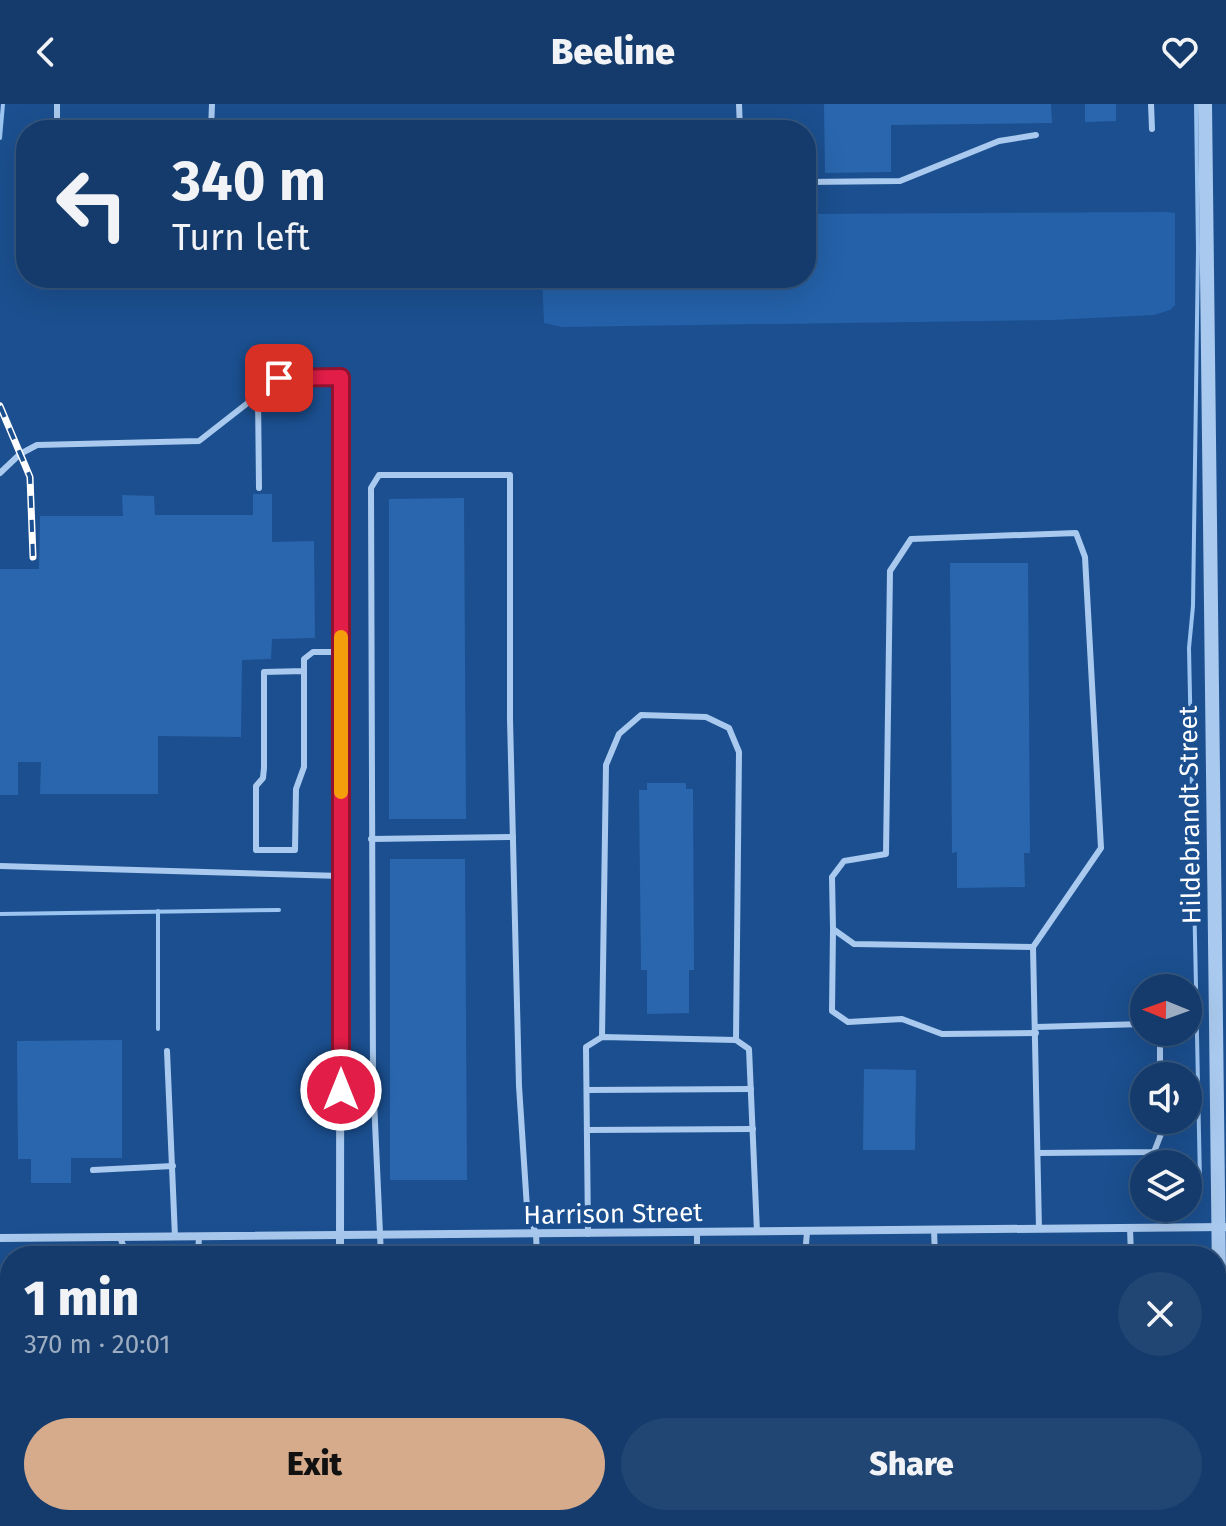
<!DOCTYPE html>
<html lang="en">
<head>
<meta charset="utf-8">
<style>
  :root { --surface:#143b6b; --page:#214673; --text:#f1f3f6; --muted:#9dadc1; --line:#33557e; --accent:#d6ab8b }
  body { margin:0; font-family:"Fira Sans",sans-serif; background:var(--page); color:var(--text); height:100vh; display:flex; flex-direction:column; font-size:30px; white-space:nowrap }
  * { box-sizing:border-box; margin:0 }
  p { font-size:26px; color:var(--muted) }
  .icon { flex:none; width:44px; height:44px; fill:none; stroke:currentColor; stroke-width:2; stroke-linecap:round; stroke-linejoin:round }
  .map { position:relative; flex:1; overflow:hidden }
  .drawer { position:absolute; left:0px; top:1142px; width:1226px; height:280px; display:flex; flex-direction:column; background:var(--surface); border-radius:32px 32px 0 0; box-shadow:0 8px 32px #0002,0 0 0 2px var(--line) }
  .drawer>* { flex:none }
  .hud { position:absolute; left:16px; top:16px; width:800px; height:168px; border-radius:32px; box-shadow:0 8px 32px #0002,0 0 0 2px var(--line); background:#143b6b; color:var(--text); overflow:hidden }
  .needle { width:52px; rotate:271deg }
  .controls { position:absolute; left:1130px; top:870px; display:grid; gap:16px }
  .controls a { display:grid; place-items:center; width:72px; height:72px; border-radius:50%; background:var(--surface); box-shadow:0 8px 32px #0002,0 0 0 2px var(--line); font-size:40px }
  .pin { position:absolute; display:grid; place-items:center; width:68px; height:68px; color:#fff; margin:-34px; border-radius:16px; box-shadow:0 4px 12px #0006 }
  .me { position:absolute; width:88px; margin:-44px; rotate:0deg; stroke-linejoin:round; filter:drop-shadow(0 0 6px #0008) }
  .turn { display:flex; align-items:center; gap:28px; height:168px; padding:0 24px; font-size:36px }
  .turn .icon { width:104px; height:104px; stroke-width:2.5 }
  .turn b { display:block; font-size:56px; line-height:68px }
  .round { display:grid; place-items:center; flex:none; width:84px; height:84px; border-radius:42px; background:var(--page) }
  .summary { display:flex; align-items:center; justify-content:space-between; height:136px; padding:0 24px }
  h1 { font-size:48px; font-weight:800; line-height:60px }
  .primary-button { display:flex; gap:16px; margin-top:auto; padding:16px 24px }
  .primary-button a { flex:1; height:92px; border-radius:48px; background:var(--accent); color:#111; font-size:32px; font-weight:800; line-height:92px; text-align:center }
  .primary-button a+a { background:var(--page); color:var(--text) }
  header { display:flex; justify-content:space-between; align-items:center; height:104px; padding:0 24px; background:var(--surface); font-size:36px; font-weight:800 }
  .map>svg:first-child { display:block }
  .green { fill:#2461a8 }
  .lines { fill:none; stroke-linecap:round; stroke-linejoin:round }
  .stream { stroke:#9cc4f0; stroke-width:4 }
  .building { fill:#2a66ad }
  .service { stroke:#a9c9ee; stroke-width:6 }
  .minor { stroke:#a9c9ee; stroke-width:8 }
  .tertiary { stroke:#a9c9ee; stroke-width:14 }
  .rail-casing { stroke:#fff; stroke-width:7 }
  .rail { stroke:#1b4f8f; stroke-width:4; stroke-dasharray:12; stroke-linecap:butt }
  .route-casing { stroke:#92132f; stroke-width:20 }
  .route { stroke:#e11d48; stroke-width:14 }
  .slow { stroke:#f59e0b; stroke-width:14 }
  .labels { text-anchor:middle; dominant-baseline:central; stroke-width:8; stroke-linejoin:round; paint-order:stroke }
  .street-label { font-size:26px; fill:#fff; stroke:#1b4f8f }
</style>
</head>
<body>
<header><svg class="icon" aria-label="back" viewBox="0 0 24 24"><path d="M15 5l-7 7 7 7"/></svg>Beeline<svg class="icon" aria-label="heart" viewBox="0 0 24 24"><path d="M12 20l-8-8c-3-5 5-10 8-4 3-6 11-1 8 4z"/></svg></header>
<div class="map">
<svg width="1226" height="1422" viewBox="0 0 1226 1422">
  <rect width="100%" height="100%" fill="#1b4f8f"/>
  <polygon class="green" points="1167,108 1175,109 1175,201 1170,206 1154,211 1053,216 562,223 544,219 542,174 806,174 806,110"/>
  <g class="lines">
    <g class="stream">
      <polyline points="1196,0 1198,145 1193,502 1189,544 1200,1077"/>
      <polyline points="0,34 3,0"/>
      <polyline points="158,807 158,925"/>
      <polyline points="0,810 279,806"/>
      <polyline points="1204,1412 1204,1422"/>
    </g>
  </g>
  <g class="building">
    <polygon points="824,0 1051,0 1052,19 891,21 891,68 825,69"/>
    <polygon points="1085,0 1116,0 1116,17 1085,18"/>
    <polygon points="253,390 272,390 272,438 314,437 315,534 272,535 271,555 242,556 241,633 158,632 158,690 40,690 41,658 18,658 18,691 0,691 0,465 39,465 40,412 123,412 122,391 154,392 155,411 253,411"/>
    <polygon points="464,394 466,715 389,715 389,395"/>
    <polygon points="950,459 1028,459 1030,749 1024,749 1025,783 957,784 957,748 952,749"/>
    <polygon points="647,679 686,679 686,685 693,685 694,866 689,866 689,909 647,910 647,866 641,866 639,686 647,686"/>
    <polygon points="390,755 465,755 467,1076 390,1076"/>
    <polygon points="122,936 122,1054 71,1054 71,1079 31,1079 31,1055 18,1055 17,937"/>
    <polygon points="864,965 916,966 915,1046 863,1046"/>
  </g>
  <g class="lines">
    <g class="service">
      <polyline points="57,0 57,26"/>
      <polyline points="739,0 740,26"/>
      <polyline points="1151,0 1152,25"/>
      <polyline points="211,26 212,0"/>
      <polyline points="806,78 900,77 999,37 1036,31"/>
      <polyline points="0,369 20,350 37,341 199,337 258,291"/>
      <polyline points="259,384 258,291 279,274 341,273"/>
      <polyline points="304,567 264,568 264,664 263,674 256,682 256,746 295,746 296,685 304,663 304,555 313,548 341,548"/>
      <polyline points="371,735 513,733"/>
      <polyline points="0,762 341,772"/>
      <polyline points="833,825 832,907 848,918 902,915 942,930 1036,929"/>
      <polyline points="1033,843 854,840 833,825 832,773 844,757 886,750 890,467 911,435 1076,429 1085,453 1101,744 1033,843 1039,1125"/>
      <polyline points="1036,923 1144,920"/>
      <polyline points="1157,928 1160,930 1160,972"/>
      <polyline points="602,933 606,661 619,630 641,611 706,613 729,624 739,648 736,936"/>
      <polyline points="167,947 175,1133"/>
      <polyline points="587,986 751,985"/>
      <polyline points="587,1026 753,1025"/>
      <polyline points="1038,1049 1154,1048 1161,1030 1161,1016"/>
      <polyline points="93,1066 173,1062"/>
      <polyline points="1130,1124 1131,1152"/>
      <polyline points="934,1126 935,1152"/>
      <polyline points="697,1129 697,1152"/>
      <polyline points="588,1130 586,943 602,933 736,936 749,945 757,1128"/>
      <polyline points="120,1133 127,1152"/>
      <polyline points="198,1152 199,1132"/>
      <polyline points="381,1152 373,974 371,384 379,371 510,371 510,615 519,982 527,1104 536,1130 537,1152"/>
      <polyline points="805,1152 807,1128"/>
      <polyline points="181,1412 181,1422"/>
      <polyline points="383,1412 383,1422"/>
      <polyline points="542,1412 542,1422"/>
      <polyline points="716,1412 716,1422"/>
      <polyline points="858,1412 858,1422"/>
      <polyline points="932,1412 932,1422"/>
      <polyline points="1112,1412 1112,1422"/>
      <polyline points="1175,1422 1175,1412"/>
    </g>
    <g class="minor">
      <polyline points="0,1134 1226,1123"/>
      <polyline points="340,1152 341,273"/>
      <polyline points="343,1412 343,1422"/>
    </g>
    <polyline class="tertiary" points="1205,0 1222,1422"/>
    <g class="rail-casing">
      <polyline id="rail" points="0,302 30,373 33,453"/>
    </g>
    <use href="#rail" class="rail"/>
  </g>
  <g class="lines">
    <g class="route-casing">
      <polyline id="route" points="279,274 341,273 341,986"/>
    </g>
    <use href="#route" class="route"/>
    <polyline class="slow" points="341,688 341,533"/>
  </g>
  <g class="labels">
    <g class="street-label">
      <text transform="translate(1190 711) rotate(-91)">Hildebrandt Street</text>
      <text transform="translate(613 1110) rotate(-1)">Harrison Street</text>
    </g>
  </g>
</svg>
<div class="controls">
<a><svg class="needle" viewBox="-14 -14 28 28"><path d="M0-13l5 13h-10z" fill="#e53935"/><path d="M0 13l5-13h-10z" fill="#9dadc1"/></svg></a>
<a><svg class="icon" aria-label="sound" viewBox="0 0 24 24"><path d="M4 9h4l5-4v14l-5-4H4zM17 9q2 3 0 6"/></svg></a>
<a><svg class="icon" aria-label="layers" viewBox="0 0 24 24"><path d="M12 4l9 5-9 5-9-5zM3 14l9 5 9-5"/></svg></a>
</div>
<div class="pin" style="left:279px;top:274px;background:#d93025"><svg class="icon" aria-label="arrive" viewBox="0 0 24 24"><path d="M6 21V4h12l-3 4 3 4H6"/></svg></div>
<svg class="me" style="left:341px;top:986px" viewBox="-20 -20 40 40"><circle r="17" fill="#e11d48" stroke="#fff" stroke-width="3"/><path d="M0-11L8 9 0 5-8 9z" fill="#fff"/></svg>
<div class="hud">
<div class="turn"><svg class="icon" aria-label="left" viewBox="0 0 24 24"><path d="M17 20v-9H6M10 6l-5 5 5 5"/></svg><div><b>340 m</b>Turn left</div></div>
</div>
<section class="drawer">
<div class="summary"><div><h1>1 min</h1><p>370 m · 20:01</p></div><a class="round"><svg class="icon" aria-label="close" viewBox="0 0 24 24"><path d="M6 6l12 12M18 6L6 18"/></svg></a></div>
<div class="primary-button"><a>Exit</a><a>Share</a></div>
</section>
</div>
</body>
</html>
